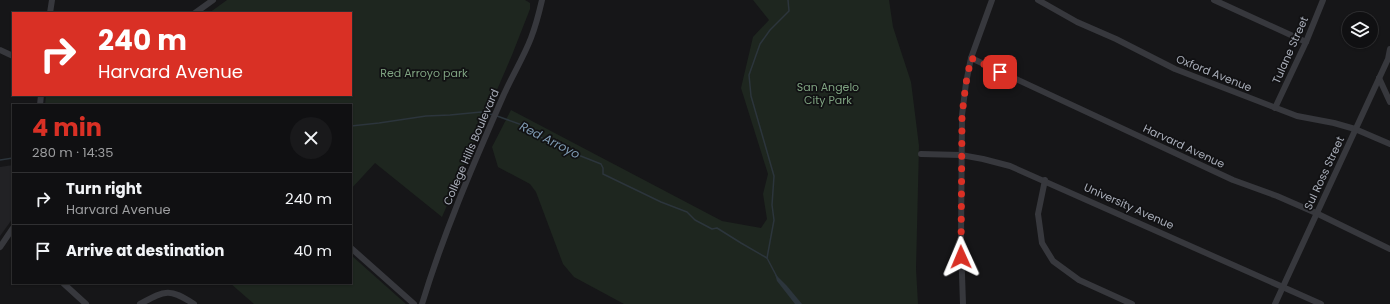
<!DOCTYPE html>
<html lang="en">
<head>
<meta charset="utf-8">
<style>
  :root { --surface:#101012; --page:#19191b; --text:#f1f3f6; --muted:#9c9d9f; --line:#303032; --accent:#d93025 }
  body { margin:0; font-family:Poppins,sans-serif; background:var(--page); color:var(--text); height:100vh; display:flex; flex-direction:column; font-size:15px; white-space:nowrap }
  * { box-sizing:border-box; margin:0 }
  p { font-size:13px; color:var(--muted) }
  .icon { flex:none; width:22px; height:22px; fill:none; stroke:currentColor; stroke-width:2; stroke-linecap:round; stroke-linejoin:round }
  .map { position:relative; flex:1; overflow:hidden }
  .sheet { position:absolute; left:12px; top:104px; width:340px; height:180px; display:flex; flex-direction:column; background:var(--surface); border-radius:0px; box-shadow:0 1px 3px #0004,0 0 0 1px var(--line) }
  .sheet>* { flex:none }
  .banner { position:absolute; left:12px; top:12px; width:340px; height:84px; border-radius:0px; box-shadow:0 1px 3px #0004,0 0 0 1px var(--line); background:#d93025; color:#fff; overflow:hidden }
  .tools { position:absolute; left:1342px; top:12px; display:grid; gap:8px }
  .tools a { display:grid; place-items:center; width:36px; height:36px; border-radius:50%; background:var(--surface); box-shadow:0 1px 3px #0004,0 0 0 1px var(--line); font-size:20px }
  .pin { position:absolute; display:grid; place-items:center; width:34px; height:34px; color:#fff; margin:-17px; border-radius:8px; box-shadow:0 2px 6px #0006 }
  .me { position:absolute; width:44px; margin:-22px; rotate:359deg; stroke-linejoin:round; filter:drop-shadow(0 0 3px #0008) }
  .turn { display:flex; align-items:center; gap:14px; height:84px; padding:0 20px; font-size:18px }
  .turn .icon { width:52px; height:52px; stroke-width:2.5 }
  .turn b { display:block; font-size:28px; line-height:34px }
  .round { display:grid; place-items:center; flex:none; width:42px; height:42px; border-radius:21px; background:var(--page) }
  .overview { display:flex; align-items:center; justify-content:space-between; height:68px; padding:0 20px }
  h1 { font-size:24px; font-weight:700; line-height:30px; color:var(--accent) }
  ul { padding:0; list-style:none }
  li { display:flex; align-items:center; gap:12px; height:52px; padding:0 20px; border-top:1px solid var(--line) }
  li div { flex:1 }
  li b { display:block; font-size:15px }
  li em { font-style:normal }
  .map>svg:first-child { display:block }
  .built { fill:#222225 }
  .green { fill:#1e261f }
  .water { fill:#2c353c }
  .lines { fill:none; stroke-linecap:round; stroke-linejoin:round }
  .stream { stroke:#2c353c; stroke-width:1.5 }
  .minor { stroke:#37383d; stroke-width:6 }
  .route { stroke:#d93025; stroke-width:7; stroke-dasharray:0 12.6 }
  .labels { text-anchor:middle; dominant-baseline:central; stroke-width:3.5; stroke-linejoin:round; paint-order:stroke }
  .street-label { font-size:11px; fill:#a8adb8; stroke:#111113 }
  .park-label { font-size:11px; fill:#7fa381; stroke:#111113 }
  .water-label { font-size:12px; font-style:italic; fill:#7f9bb3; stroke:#111113 }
</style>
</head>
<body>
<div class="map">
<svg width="1390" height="304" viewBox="0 0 1390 304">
  <rect width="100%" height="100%" fill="#161618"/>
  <polygon class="built" points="13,165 13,218 0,236 0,167"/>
  <g class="green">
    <polygon points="227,0 525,0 530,3 530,9 512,55 442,217 375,163 351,189 351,105 45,105 46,95 351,95 351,13 209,13"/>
    <polygon points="753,0 889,0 893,27 911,82 919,146 916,269 918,304 624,304 574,277 563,264 536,192 530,184 498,167 492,147 511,110 722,221 761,228 767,219 763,194 768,174 741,88 753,37 769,20"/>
    <polygon points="351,255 406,304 254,304 230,283 351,283"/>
  </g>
  <polygon class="water" points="775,274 787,286 802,304 795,304 777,281"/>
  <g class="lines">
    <g class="stream">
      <polyline points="497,116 525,126 545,140 563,149 601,164 603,168 603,174 661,202 687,212 695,220 712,229 717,228 741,243 767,258 777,277"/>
      <polyline points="351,126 379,123 426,116 450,115 481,112 494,115"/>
      <polyline points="0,160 13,158"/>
      <polyline points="767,258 774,220 772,205 774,176 751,96 749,75 760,44 770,30 789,11 788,0"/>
    </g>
    <g class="minor">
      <polyline points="1038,0 1077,22 1116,39 1175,69 1297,116 1334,123 1355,129 1390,144"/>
      <polyline points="1214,0 1306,42"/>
      <polyline points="50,13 52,0"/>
      <polyline points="195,13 213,0"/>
      <polyline points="0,50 13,56"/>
      <polyline points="971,58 1233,180 1277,196 1316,213 1390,249"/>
      <polyline points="1379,78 1390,102"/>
      <polyline points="40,105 41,95"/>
      <polyline points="1275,108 1306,42 1323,0"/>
      <polyline points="921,154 961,155 983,159 1010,166 1321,304"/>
      <polyline points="1045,180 1038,214 1042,243 1053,261 1079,280 1132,304"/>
      <polyline points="0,247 13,228"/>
      <polyline points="351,248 414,304"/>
      <polyline points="63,283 86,304"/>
      <path d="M140 304C166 290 169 288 194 304"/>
      <path d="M422 304C443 235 472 167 501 101 510 79 523 59 531 38 536 25 539 13 542 0"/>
      <polyline points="963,304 961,244 962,115 966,83 971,58 992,0"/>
      <polyline points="1275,304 1388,59 1390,49"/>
    </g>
  </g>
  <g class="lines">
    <polyline class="route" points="961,257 962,115 966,83 971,58 1000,72"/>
  </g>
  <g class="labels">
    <g class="street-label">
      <text transform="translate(1290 50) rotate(-66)">Tulane Street</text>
      <text transform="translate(1214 73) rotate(22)">Oxford Avenue</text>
      <text transform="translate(1184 146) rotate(25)">Harvard Avenue</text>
      <text transform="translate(471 147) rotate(-67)">College Hills Boulevard</text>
      <text transform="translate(1324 173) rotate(-65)">Sul Ross Street</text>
      <text transform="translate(1129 206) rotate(24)">University Avenue</text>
    </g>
    <g class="park-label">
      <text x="424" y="73">Red Arroyo park</text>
      <text x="828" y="87">San Angelo<tspan x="828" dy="13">City Park</tspan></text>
    </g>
    <g class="water-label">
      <text transform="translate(550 140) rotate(27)">Red Arroyo</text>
    </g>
  </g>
</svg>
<div class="tools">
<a><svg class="icon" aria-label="layers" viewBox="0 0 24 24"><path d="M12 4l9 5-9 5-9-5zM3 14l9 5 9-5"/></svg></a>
</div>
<div class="pin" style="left:1000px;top:72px;background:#d93025"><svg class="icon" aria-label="arrive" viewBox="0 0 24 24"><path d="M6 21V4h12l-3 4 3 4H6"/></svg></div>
<svg class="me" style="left:961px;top:257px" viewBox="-20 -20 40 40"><path d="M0-17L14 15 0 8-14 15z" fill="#d93025" stroke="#fff" stroke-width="4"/></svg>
<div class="banner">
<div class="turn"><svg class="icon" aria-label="right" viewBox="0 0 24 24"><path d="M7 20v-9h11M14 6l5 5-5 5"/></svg><div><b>240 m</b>Harvard Avenue</div></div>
</div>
<section class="sheet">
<div class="overview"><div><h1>4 min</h1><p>280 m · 14:35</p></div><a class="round"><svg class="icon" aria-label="close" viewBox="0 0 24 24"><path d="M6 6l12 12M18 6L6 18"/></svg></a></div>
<ul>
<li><svg class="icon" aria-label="right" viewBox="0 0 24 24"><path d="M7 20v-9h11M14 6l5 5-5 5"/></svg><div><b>Turn right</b><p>Harvard Avenue</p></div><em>240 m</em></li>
<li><svg class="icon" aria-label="arrive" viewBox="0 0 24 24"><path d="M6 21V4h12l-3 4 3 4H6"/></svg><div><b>Arrive at destination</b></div><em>40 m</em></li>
</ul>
</section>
</div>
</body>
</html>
